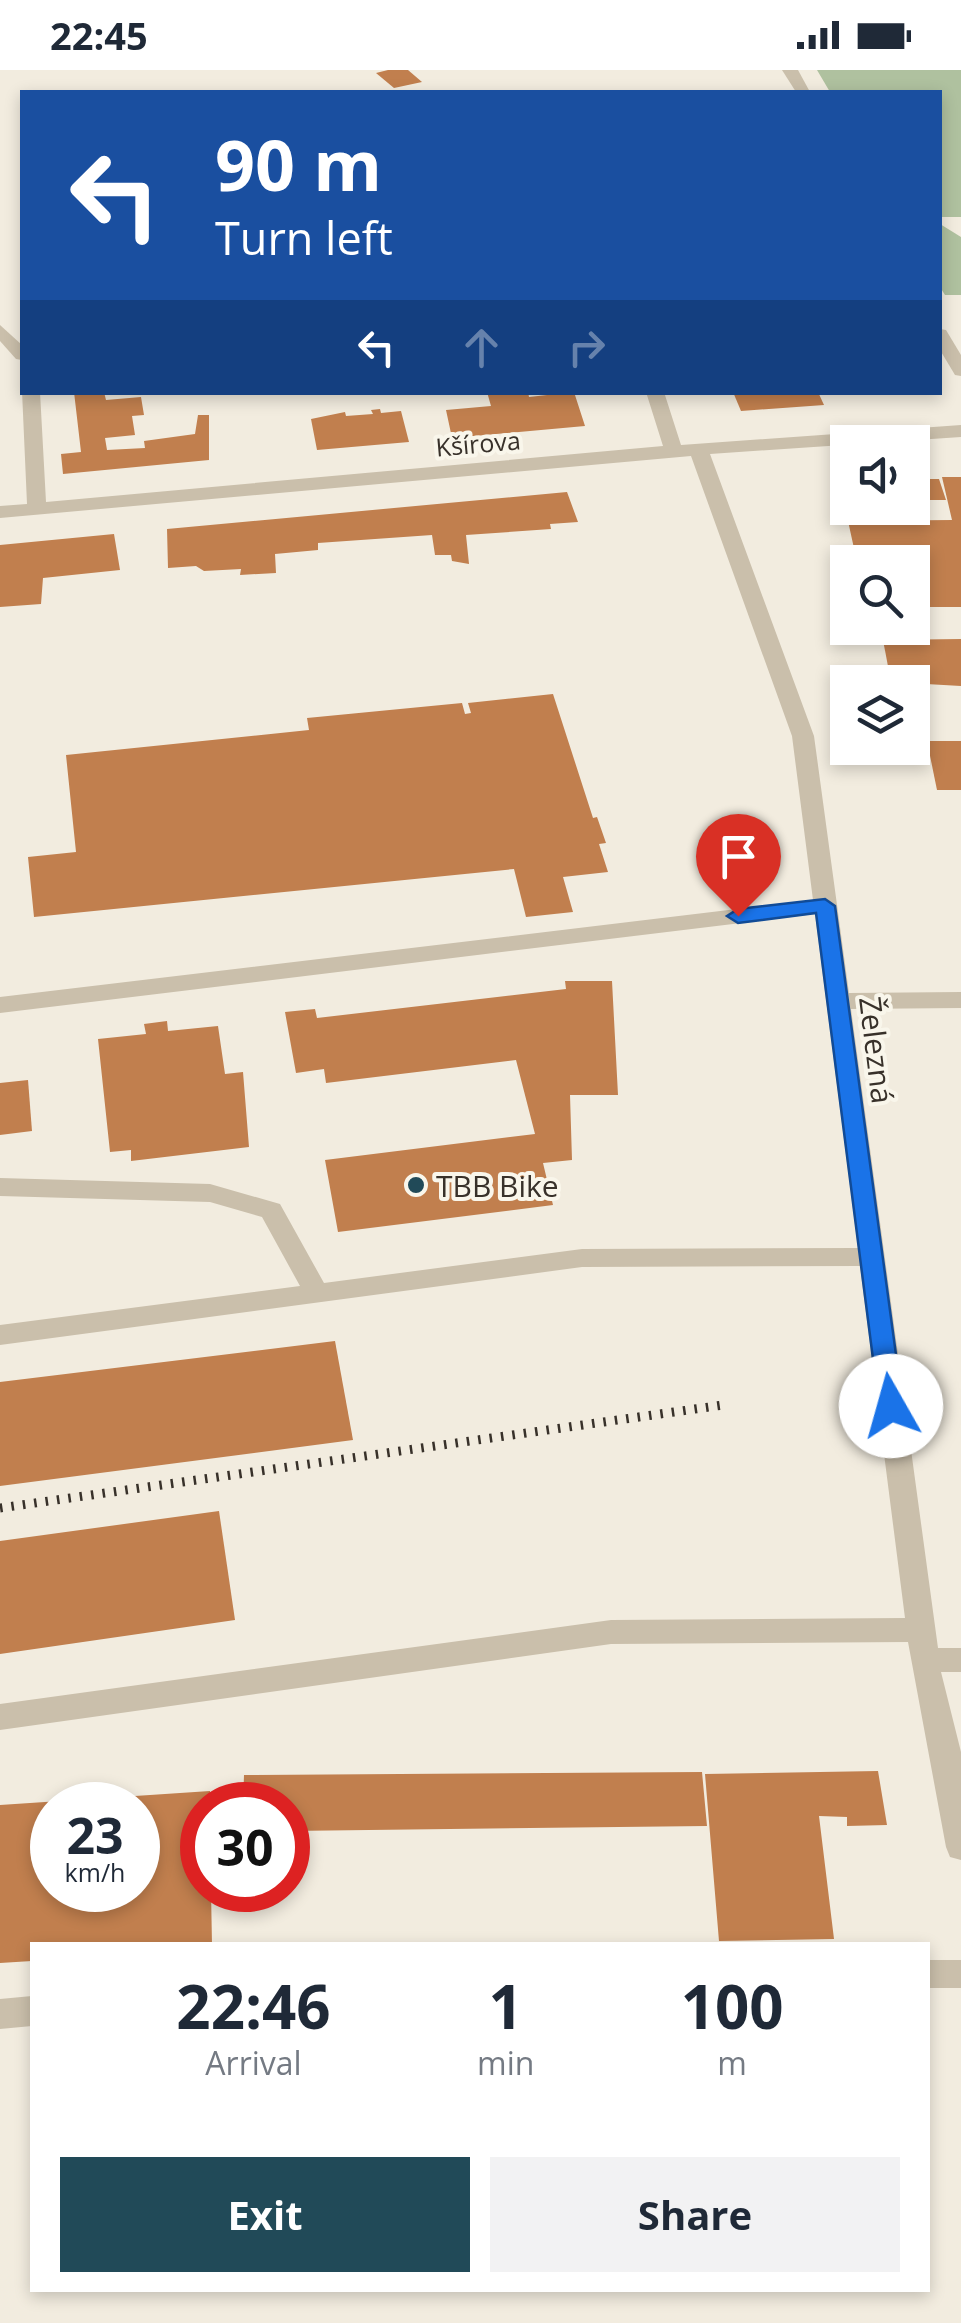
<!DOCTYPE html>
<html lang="en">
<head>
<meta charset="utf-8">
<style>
  :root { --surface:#fff; --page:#f2f2f3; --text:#1f2937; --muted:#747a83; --accent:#214a58 }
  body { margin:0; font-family:"Open Sans",sans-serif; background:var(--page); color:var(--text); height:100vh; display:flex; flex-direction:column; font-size:38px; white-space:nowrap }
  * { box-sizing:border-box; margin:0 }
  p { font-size:32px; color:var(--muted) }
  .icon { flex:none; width:55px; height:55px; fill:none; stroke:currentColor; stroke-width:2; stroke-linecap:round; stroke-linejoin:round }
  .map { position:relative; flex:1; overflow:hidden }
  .side { position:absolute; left:30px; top:1872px; width:900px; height:350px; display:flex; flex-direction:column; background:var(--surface); border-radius:0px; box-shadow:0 5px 15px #0003 }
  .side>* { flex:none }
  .banner { position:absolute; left:20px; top:20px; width:922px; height:305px; border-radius:0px; box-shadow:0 5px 15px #0003; background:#1a4fa0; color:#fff; overflow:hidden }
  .fabs { position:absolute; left:830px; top:355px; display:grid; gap:20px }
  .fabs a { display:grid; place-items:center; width:100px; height:100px; border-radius:0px; background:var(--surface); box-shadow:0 5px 15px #0003; font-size:50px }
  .speed { position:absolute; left:30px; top:1712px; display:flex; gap:20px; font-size:50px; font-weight:700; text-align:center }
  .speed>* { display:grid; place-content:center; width:130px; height:130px; border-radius:50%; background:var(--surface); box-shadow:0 5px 15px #0003; line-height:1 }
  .speed small { font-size:25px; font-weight:400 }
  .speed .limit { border:15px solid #d22; background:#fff; color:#111 }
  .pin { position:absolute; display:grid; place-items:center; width:85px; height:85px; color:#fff; margin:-102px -42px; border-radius:50% 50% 50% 0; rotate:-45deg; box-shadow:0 0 10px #0007 }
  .pin .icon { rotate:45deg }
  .me { position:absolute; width:110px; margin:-55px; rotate:353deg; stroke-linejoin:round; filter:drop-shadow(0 0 8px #0008) }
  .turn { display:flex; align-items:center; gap:35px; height:210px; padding:0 30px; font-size:45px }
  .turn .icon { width:130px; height:130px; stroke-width:2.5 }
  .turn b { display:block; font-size:70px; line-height:85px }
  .lanes { display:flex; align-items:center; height:95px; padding:0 30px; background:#0003; justify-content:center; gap:50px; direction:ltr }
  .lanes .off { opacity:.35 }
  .eta { display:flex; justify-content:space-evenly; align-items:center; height:170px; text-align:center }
  .eta b { font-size:60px; font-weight:700; line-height:70px }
  .action { display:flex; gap:20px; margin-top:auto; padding:20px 30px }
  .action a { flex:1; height:115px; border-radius:0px; background:var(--accent); color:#fff; font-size:40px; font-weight:700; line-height:115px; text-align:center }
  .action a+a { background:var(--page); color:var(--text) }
  .status { display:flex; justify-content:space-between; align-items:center; height:70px; padding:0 50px; background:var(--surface); direction:ltr }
  .status svg { height:28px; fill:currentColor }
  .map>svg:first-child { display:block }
  .green { fill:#afc19f }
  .building { fill:#c17f4e; fill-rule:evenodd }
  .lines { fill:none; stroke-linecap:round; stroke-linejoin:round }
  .minor { fill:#cabfab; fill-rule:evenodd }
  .rail { stroke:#38312a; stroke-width:9; stroke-dasharray:2.5 9; stroke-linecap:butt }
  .route { fill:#1a73e8; stroke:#114b97; stroke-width:2.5 }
  .poi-dot { fill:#214a58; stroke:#f9f6eb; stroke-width:4 }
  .labels { text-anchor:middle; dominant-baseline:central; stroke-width:8; stroke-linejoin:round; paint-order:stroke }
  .far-street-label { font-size:25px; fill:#38312a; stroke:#f9f6eb }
  .street-label { font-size:30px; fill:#38312a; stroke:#f9f6eb }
  .poi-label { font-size:30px; fill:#38312a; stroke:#f9f6eb; text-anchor:start }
</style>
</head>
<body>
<div class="status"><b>22:45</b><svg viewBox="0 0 49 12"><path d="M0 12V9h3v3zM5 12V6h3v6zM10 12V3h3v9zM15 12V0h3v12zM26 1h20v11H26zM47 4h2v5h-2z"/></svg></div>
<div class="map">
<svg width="961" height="2253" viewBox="0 0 961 2253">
  <rect width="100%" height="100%" fill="#f2ecdf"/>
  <g class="green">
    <polygon points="817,0 961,0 961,147 940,147 940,22 830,22"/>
    <polygon points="940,154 961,167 961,225 945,225 940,217"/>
  </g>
  <g class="building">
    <polygon points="388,0 408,0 422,12 394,18 376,3"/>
    <polygon points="74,322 104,322 106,330 141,327 144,345 132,346 135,365 105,368 107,380 145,378 144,371 195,364 198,345 209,345 209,390 63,404 61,384 81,382"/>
    <polygon points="487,322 528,322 529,327 574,322 585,356 452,368 446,340 491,336"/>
    <polygon points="733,322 818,322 824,335 741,341"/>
    <polygon points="380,339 381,343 401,341 409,372 317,380 311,349 345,342 346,346 373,344 371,340"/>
    <polygon points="912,393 921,393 926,409 939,409 946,430 916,430 917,434 912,434"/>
    <polygon points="942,407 961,407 961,537 912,537 912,492 857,492 848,451 952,450"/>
    <polygon points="567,422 578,452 550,454 551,459 466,465 469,494 452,491 451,485 435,485 432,465 318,473 318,480 275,484 276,503 240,505 241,499 204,501 196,496 168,498 167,459"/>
    <polygon points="114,464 120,500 43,508 41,534 0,537 0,475"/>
    <polygon points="961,569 961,616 891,612 883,570"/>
    <polygon points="553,624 593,748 597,747 606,773 599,774 608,802 563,807 573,842 526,847 514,799 34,847 28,787 76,782 66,685 309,660 307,648 462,633 465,644 471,643 468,633"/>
    <polygon points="927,671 961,671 961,720 937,720"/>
    <polygon points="565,911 612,911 618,1025 570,1025 572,1090 543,1093 553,1135 338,1162 325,1090 535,1064 516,990 326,1013 324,999 296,1003 285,942 315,939 317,948 566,919"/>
    <polygon points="167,951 168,961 218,956 225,1004 243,1002 249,1077 131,1091 131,1080 110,1082 98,969 146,964 144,954"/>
    <polygon points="28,1010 32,1061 0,1065 0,1013"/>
    <polygon points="335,1271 353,1370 0,1416 0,1312"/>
    <polygon points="219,1441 235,1550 0,1584 0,1471"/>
    <polygon points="878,1701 887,1755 847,1756 847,1747 819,1746 834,1869 719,1871 705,1704"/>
    <polygon points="702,1702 707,1756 288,1761 288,1735 243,1735 244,1705"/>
    <path d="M210 1721V1735H202V1820H211L212 1875H32V1891L0 1893V1735ZM52 1735H138V1820H52Z"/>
  </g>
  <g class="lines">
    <g class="minor">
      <polygon points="782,0 798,0 810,22 796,22"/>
      <polygon points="0,255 22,275 22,290 16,289 0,271"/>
      <polygon points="940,259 946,260 961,285 961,306 955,305 940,280"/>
      <polygon points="22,321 40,322 46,432 663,376 646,322 664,322 681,375 961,355 961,367 710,384 814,666 849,923 961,922 961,938 851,939 938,1578 961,1578 961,1602 941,1602 961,1682 961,1790 950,1787 946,1777 908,1572 611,1574 0,1660 0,1634 611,1550 905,1548 860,1196 582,1197 0,1275 0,1255 300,1216 262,1147 210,1132 0,1126 0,1108 210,1114 280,1134 324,1213 582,1179 858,1178 815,844 0,943 0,927 813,830 792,666 691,386 0,448 0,436 27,434"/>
      <rect x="928" y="1890" width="33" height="28"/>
      <polygon points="32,1926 32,1956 0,1959 0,1929"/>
    </g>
    <polyline class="rail" points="0,1438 723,1335"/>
  </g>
  <polygon class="route" points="825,829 835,836 903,1336 900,1343 882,1343 879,1336 816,843 738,853 727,846 738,839"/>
  <circle class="poi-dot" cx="416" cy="1115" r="10"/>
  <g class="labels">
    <g class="far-street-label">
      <text transform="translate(478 373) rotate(-5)">Kšírova</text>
    </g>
    <g class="street-label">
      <text transform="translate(877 980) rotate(83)">Železná</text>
    </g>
    <g class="poi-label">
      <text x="436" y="1115">TBB Bike</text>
    </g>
  </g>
</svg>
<div class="fabs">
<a><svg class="icon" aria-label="sound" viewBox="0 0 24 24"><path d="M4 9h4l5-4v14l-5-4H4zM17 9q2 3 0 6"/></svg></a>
<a><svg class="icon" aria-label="search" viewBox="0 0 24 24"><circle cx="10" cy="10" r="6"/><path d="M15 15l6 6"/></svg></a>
<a><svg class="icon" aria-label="layers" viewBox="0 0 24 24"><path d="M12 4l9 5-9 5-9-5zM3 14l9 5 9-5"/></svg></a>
</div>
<div class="speed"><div>23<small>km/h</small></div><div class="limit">30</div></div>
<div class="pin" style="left:738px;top:846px;background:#d93025"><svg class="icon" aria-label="arrive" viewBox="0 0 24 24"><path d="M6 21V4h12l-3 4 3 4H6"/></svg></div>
<svg class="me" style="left:891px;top:1336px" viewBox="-20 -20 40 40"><circle r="19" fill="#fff"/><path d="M0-13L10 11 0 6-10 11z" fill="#1a73e8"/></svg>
<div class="banner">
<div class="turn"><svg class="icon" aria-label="left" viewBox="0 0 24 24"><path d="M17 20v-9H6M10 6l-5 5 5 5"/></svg><div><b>90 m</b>Turn left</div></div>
<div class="lanes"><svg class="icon" aria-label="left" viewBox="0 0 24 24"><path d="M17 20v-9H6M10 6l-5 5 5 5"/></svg><svg class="icon off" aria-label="ahead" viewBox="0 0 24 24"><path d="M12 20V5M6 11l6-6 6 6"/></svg><svg class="icon off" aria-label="right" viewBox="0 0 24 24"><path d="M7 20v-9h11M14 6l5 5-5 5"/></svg></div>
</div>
<section class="side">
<div class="eta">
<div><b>22:46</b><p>Arrival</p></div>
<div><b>1</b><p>min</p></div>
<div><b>100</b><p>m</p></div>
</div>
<div class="action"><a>Exit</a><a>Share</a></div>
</section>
</div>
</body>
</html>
